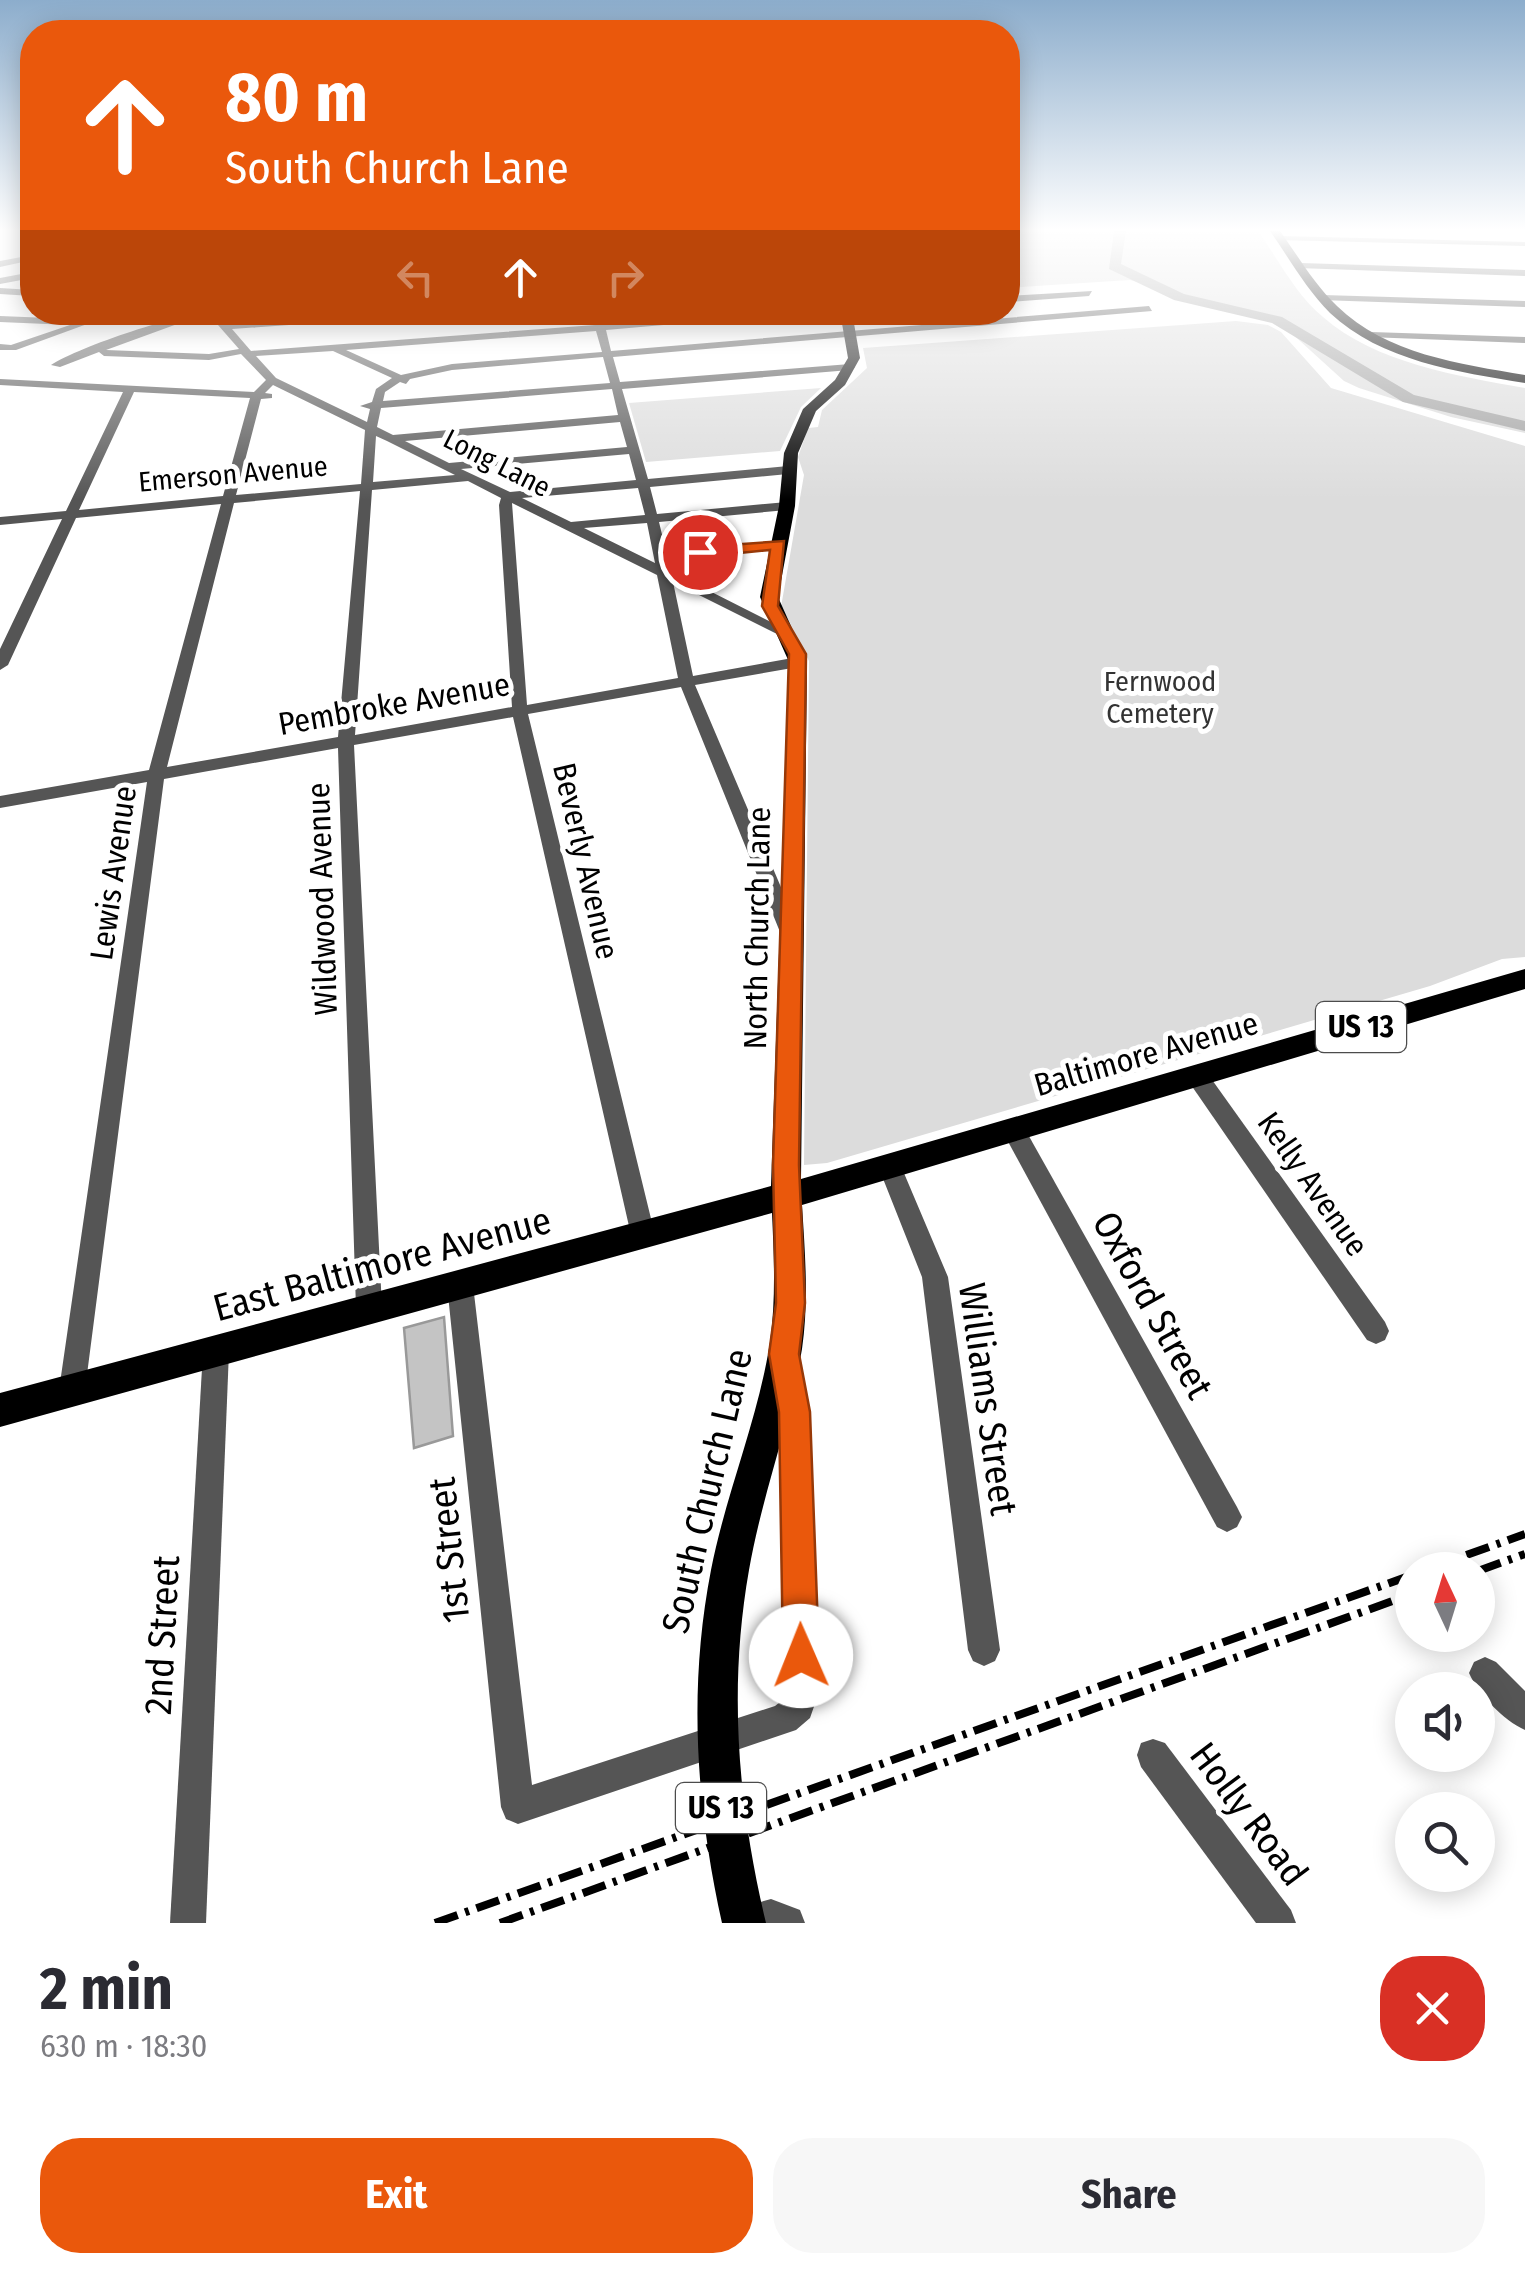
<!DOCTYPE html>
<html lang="en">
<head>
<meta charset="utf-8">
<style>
  :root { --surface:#fff; --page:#f7f7f7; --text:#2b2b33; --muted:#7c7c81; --accent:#ea580c }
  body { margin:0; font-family:"Fira Sans Condensed",sans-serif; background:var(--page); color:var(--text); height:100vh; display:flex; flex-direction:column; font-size:38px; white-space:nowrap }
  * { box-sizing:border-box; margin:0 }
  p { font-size:32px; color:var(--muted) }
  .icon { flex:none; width:55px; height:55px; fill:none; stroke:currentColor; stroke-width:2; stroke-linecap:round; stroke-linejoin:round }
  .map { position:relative; height:1923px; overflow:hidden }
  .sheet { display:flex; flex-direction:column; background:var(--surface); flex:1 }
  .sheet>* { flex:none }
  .banner { position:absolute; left:20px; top:20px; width:1000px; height:305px; border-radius:40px; box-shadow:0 5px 25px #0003; background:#ea580c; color:#fff; overflow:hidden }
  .needle { width:65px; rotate:356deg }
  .fabs { position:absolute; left:1395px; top:1552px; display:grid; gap:20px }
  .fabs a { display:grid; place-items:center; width:100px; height:100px; border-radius:50%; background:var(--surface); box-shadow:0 5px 25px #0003; font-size:50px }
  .pin { position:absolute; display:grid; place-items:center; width:85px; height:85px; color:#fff; margin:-42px; border:5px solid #fff; border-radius:50%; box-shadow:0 2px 10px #0007 }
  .me { position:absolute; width:110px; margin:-55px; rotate:359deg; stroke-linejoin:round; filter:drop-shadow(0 0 8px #0008) }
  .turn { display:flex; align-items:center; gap:35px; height:210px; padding:0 40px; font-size:45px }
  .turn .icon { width:130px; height:130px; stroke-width:2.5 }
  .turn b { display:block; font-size:70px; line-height:85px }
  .lanes { display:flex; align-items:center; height:95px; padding:0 40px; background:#0003; justify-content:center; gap:50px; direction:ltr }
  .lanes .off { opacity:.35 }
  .round { display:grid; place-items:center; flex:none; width:105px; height:105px; border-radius:40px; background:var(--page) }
  .headline { display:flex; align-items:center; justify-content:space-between; height:170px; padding:0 40px }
  h1 { font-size:60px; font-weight:700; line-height:75px }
  .primary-button { display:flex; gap:20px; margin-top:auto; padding:20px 40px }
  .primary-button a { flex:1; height:115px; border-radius:40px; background:var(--accent); color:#fff; font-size:40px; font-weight:700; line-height:115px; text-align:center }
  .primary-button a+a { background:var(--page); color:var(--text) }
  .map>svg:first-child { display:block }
  .green { fill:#dcdcdc }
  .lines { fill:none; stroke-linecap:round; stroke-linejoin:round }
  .river { fill:#a3a3a3; fill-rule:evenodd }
  .building { fill:#c4c4c4; stroke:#999; stroke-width:2.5 }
  .minor { fill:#555; fill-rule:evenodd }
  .major { fill:#000; fill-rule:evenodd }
  .rail { stroke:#000; stroke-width:8; stroke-dasharray:24 8 4 8; stroke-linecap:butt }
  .route { fill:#ea580c; stroke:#983908; stroke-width:2.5 }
  .labels { text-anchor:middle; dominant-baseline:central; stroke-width:10; stroke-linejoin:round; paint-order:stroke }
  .far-street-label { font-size:28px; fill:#000; stroke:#fff }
  .far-park-label { font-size:28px; fill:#333; stroke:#fff }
  .shield { fill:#fff; stroke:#4c4c4c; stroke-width:2.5 }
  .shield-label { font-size:30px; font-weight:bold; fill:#000 }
  .street-label { font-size:32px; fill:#000; stroke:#fff }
  .near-street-label { font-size:38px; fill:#000; stroke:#fff }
</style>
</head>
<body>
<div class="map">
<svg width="1525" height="1923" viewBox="0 0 1525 1923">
  <rect width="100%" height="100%" fill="#fff"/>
  <g class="green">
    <path d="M1008 231H1258C1278 259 1296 295 1323 317 1375 363 1458 376 1525 388V433L1451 417 1359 388 1344 381 1289 331 1266 319 1130 280 1020 287 1008 271Z"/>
    <polygon points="1236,321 1268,325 1281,332 1331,388 1525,446 1525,957 1502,959 1430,986 827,1163 804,1165 809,661 781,607 804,475 798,457 808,428 818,427 822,410 867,368 863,348"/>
    <polygon points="821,388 801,407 780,451 646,462 629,403"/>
  </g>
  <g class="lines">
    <polygon class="river" points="1114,231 1126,231 1121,264 1184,294 1282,317 1414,395 1525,421 1525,431 1403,402 1272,323 1174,300 1109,269"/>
  </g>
  <polygon class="building" points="444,1317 453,1436 414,1448 404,1328"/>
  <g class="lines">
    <g class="minor">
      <polygon points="1280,236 1525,242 1525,246 1277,240"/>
      <polygon points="32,255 32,260 0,267 0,261"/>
      <polygon points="1301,263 1525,270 1525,276 1298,268"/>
      <polygon points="32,272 32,278 0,284 0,278"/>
      <polygon points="0,288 32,290 32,296 0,294"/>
      <polygon points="1092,291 1089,296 1008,302 1008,296"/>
      <polygon points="1323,295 1525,301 1525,307 1320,300"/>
      <path d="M1149 306 1152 311 613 357 620 382 850 364 855 367 850 370 622 389 648 479 788 466 794 470 788 474 650 487 657 514 787 502 793 506 787 510 659 522 666 551 779 541 786 545 779 549 667 559 670 571 789 631 777 634 673 582 693 676 798 657 806 662 798 667 695 685 800 932 797 937H783L780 932 681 687 528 714 655 1235 652 1243 643 1246 634 1243 631 1235 513 717 354 745 382 1308 378 1317 369 1321 360 1317 356 1308 338 748 164 779 85 1390 82 1400 72 1403 62 1400 59 1390 147 782 0 808V796L149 770 221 504 76 518 8 665 0 670V649L62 519 0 525V517L66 511 123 392 0 385V379L254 392 266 380 241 354 209 360 104 356 99 352 60 367 51 365C81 346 181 312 217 312L227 324 412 312H470L232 329 251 351 595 325 592 316 597 313 604 324 765 312H814L606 330 611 351ZM211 317 239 349 209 354 106 350 180 323ZM596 331 602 352 452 364 401 375 346 350ZM333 351 392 378 376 389 372 402 360 406 370 409 367 422 276 378 256 356ZM603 357 610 383 383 401 385 392 400 382 406 384 410 379 452 370ZM273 385 365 430 361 484 236 495 261 399 272 398V394L265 393ZM612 389 618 415 393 435 377 427 381 408ZM134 392 250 398 223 496 79 510ZM620 422 627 447 449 463 405 441ZM376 436 387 441 455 475 373 482ZM629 454 636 480 510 492 461 469ZM468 481 501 498 499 505 512 707 355 735 372 490ZM638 488 645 515 571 522 522 498ZM360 491 338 737 167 767 234 503ZM512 503 657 575 678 678 527 705ZM647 523 655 563 584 528Z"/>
      <polygon points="105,312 120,312 16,350 0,350 0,344 11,345 70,325 0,322 0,316 73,319 78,322"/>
      <polygon points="1371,332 1525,337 1525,343 1368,337"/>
      <polygon points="1197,1067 1205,1070 1385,1322 1389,1331 1385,1340 1376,1344 1367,1340 1189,1082 1186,1076 1189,1070"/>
      <polygon points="1013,1119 1021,1122 1237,1507 1242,1517 1237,1527 1227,1532 1217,1527 1005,1136 1002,1129 1005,1122"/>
      <polygon points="890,1156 898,1159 948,1277 1000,1650 995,1661 984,1666 973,1661 968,1650 922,1277 878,1166 882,1159"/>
      <polygon points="460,1273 469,1276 473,1285 532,1785 775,1706 785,1698 781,1412 774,1370 778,1361 787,1357 796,1361 809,1412 818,1695 810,1718 796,1730 518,1824 506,1819 501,1807 447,1285 451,1276"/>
      <polygon points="216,1338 225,1342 229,1351 206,1923 170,1923 203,1351 207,1342"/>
      <path d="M1485 1657 1496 1662 1525 1691V1730C1504 1721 1478 1694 1469 1673L1474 1662Z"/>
      <polygon points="1153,1739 1165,1743 1291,1910 1296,1923 1256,1923 1141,1767 1137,1755 1141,1743"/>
      <polygon points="771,1899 800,1910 805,1923 728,1923 733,1910"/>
    </g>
    <g class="major">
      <path d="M1270 231H1280C1298 256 1314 284 1337 306 1386 354 1460 364 1525 375V383C1458 372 1381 361 1330 313 1306 289 1289 258 1270 231Z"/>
      <path d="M840 312H852L860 358 845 385 816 411 798 453 795 506 778 597 807 662 801 1179 1525 969V989L802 1205C805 1253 809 1301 802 1349 790 1424 762 1495 749 1570 728 1689 738 1806 766 1923H722C696 1806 688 1688 711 1570 726 1493 758 1420 770 1342 776 1299 774 1257 772 1213L0 1427V1393L771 1186 789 662 760 597 779 506 784 453 803 409 835 380 848 358Z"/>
    </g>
    <g class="rail">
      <polyline points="1425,1570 1525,1534"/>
      <polyline points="1478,1571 1525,1554"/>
      <polyline points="435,1923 1412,1575"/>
      <polyline points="500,1923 1412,1594"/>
    </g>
  </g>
  <linearGradient id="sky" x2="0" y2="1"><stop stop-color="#8cadcc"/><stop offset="0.46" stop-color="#fff"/><stop offset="1" stop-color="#fff" stop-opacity="0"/></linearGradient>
  <rect width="1525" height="500" fill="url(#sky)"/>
  <polygon class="route" points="784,541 778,606 806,654 799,1165 805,1303 799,1354 810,1412 819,1656 814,1668 801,1674 788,1668 783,1656 779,1412 769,1354 776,1303 773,1165 789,654 762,606 770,550 700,557 692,552 700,547"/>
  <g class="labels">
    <g class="far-street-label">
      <text transform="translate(497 463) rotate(27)">Long Lane</text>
      <text transform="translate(233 474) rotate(-5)">Emerson Avenue</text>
    </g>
    <g class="far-park-label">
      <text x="1160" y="681">Fernwood<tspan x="1160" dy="32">Cemetery</tspan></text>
    </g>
    <g class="shield">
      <rect x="1316" y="1002" width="90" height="50" rx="8"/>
      <rect x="676" y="1783" width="90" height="50" rx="8"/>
    </g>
    <g class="shield-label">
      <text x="1361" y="1027">US 13</text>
      <text x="721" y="1808">US 13</text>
    </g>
    <g class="street-label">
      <text transform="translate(394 704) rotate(-10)">Pembroke Avenue</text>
      <text transform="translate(586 861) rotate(77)">Beverly Avenue</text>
      <text transform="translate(113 873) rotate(-82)">Lewis Avenue</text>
      <text transform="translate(322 899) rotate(-92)">Wildwood Avenue</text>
      <text transform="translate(757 928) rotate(-89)">North Church Lane</text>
      <text transform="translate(1146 1054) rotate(-16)">Baltimore Avenue</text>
      <text transform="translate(1313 1184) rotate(55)">Kelly Avenue</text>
    </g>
    <g class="near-street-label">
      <text transform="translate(382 1264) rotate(-15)">East Baltimore Avenue</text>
      <text transform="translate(1153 1305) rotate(61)">Oxford Street</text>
      <text transform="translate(988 1399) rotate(82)">Williams Street</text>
      <text transform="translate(707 1491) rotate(-77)">South Church Lane</text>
      <text transform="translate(449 1550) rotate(-96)">1st Street</text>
      <text transform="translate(162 1635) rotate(-87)">2nd Street</text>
      <text transform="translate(1249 1814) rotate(53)">Holly Road</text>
    </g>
  </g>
</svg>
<div class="fabs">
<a><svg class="needle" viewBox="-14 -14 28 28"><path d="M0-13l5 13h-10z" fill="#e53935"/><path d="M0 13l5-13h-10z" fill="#7c7c81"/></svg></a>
<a><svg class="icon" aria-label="sound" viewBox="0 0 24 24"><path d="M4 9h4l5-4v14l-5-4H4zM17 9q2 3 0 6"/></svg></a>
<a><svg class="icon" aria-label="search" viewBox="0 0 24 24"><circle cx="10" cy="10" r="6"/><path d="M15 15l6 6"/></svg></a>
</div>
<div class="pin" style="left:700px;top:552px;background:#d93025"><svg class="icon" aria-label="arrive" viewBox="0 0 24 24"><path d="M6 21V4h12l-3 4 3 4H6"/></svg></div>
<svg class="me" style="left:801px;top:1656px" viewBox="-20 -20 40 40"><circle r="19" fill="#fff"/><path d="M0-13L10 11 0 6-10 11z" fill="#ea580c"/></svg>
<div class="banner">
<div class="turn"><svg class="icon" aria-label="ahead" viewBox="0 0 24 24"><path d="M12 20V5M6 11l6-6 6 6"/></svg><div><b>80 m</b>South Church Lane</div></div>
<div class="lanes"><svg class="icon off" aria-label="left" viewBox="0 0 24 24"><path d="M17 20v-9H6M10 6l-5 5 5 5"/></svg><svg class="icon" aria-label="ahead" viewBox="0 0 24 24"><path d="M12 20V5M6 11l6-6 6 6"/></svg><svg class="icon off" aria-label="right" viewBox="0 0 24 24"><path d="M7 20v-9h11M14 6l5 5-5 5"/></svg></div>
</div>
</div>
<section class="sheet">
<div class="headline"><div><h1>2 min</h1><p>630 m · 18:30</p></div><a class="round" style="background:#d93025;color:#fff"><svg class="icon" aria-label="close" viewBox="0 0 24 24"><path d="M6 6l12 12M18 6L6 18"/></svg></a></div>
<div class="primary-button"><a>Exit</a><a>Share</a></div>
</section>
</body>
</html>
